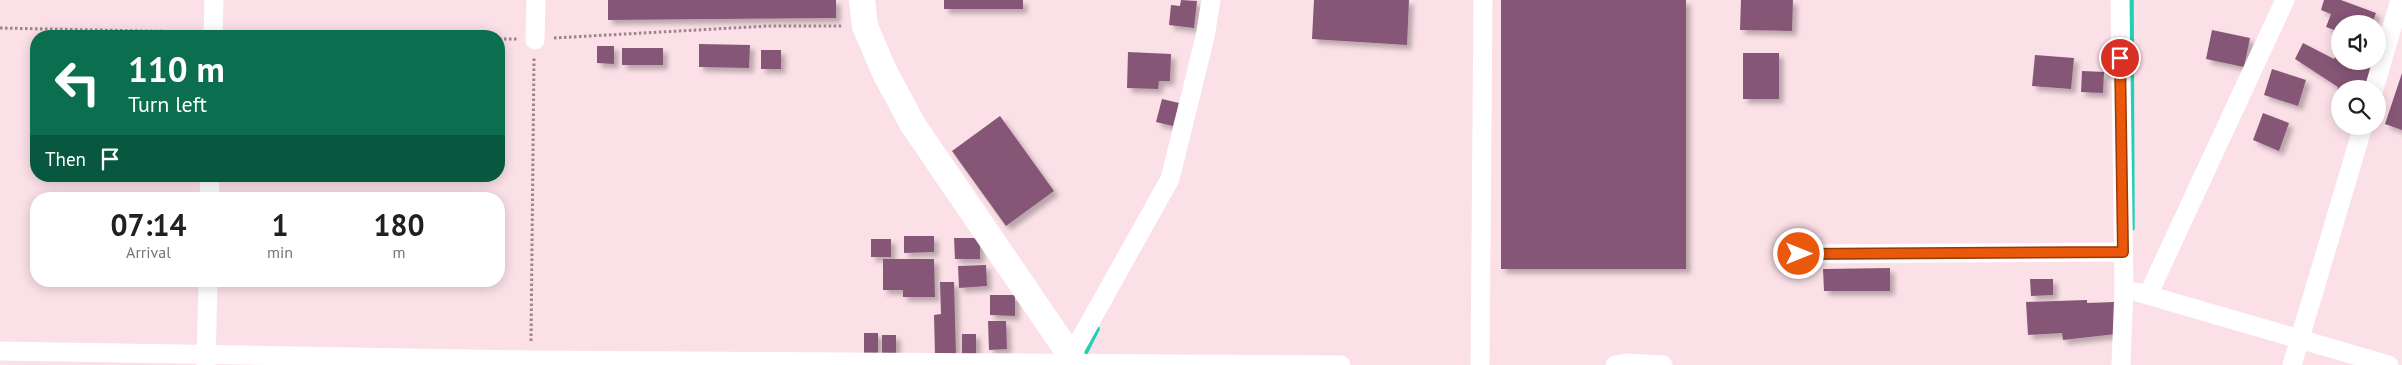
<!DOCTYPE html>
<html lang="en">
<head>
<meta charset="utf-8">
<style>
  :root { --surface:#fff; --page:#f2f2f2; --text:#202124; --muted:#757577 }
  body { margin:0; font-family:"PT Sans",sans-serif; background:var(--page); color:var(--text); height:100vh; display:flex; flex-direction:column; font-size:19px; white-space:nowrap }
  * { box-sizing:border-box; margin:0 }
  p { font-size:16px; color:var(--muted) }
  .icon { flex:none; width:28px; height:28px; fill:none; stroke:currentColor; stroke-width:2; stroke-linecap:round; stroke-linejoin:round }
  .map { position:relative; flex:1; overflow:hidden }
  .details { position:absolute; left:30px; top:192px; width:475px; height:95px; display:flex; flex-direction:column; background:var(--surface); border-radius:20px; box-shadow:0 2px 12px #0003 }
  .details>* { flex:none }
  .guide { position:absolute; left:30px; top:30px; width:475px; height:152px; border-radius:20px; box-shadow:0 2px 12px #0003; background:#0b6e4f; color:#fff; overflow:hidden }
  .fabs { position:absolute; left:2331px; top:15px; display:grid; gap:10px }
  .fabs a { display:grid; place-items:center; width:55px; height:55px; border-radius:50%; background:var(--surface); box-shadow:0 2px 12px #0003; font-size:25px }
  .pin { position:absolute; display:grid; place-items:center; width:42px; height:42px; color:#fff; margin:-21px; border:2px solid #fff; border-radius:50%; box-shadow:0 1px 5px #0007 }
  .me { position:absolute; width:55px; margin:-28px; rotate:90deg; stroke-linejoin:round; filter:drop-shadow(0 0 4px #0008) }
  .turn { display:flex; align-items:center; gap:18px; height:105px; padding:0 15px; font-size:22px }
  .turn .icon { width:65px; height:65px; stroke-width:2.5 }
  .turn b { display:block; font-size:35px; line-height:42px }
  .then { display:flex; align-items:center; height:48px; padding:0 15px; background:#0003; gap:10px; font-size:19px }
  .eta { display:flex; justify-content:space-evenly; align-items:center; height:85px; text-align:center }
  .eta b { font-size:30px; font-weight:800; line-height:35px }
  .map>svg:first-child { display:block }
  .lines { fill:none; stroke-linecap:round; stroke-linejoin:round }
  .stream { stroke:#22cfb7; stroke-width:5.5 }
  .building { fill:#865777; filter:url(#shadow) }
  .path { stroke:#9d848b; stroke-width:3; stroke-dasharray:2.5 2.5; stroke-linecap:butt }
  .street { stroke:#fff; stroke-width:19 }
  .secondary { stroke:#fff; stroke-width:26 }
  .route-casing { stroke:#983908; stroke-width:12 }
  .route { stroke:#ea580c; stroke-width:9 }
</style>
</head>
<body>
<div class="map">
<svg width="2402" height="365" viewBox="0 0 2402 365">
  <defs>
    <filter id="shadow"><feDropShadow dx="4.5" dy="4.5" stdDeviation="2.5" flood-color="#0004"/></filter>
  </defs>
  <rect width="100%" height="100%" fill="#fbe0e7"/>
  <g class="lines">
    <g class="stream">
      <polyline points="2131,0 2132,228"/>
      <polyline points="1082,359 1097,329"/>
    </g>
  </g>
  <g class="building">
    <polygon points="608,0 836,0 836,18 608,20"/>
    <rect x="944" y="0" width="79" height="9"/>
    <polygon points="1181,0 1197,1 1194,28 1169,25 1171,5 1180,6"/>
    <polygon points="1314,0 1409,0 1407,45 1312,39"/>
    <rect x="1501" y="0" width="185" height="269"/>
    <polygon points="1741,0 1793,0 1792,31 1740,30"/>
    <polygon points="2324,0 2341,0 2376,13 2372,24 2340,24 2340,32 2326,27 2331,14 2321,10"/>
    <polygon points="2212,30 2250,38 2244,67 2206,59"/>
    <polygon points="2303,43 2334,59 2340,47 2340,61 2374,61 2365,89 2340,89 2340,94 2337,93 2338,87 2295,59"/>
    <polygon points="699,44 750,45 749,68 699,67"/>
    <polygon points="597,46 614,46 614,64 597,63"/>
    <rect x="622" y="48" width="41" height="17"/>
    <rect x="761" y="50" width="20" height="19"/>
    <polygon points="1128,52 1171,54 1170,81 1159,81 1158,89 1127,88"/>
    <rect x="1743" y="53" width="36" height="46"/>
    <polygon points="2035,55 2074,58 2071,89 2032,86"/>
    <polygon points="2272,69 2306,80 2298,106 2264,95"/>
    <polygon points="2082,71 2104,72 2103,93 2081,92"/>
    <polygon points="2402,73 2402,130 2385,124"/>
    <polygon points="1162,99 1179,103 1173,126 1156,122"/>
    <polygon points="2263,113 2289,123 2279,151 2253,140"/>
    <polygon points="1000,116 1054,191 1006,226 952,151"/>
    <polygon points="904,236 934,236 934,252 904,253"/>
    <polygon points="954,238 980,238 980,259 955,259"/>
    <rect x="871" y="239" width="20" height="18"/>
    <polygon points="883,259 934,259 935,297 903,297 903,290 883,290"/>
    <polygon points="986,265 987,286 959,288 958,266"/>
    <polygon points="1890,268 1890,291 1824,291 1823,269"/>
    <polygon points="2030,279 2053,279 2053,295 2031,296"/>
    <polygon points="940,282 954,282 956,355 935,355 934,315 941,314"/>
    <polygon points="990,295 1015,295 1015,316 990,315"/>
    <polygon points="2087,300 2087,303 2114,302 2116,334 2063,340 2062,333 2028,335 2026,302"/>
    <polygon points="988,321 1006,321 1007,349 989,350"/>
    <rect x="864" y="333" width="14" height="21"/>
    <rect x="962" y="334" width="14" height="21"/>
    <rect x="882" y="335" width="14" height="20"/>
  </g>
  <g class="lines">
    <g class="path">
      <polyline points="0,28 194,32"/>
      <polyline points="554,38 768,26 842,26"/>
      <polyline points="499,39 517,39"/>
      <polyline points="531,341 534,58"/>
    </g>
    <g class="street">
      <polyline points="2120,0 2124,288 2121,365"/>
      <polyline points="213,36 214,0"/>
      <polyline points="535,40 536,0"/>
      <polyline points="2374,89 2400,0"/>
      <polyline points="209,199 210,176"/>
      <polyline points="1799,254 2123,252"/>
      <polyline points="2137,292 2389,365"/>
      <polyline points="2148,295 2285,0"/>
      <polyline points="0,351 531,360 1341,365"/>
      <polyline points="1071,356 1170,179 1205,37 1211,0"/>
      <polyline points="206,365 208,281"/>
      <polyline points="1480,365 1483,0"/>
      <polyline points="1615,365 1626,363 1663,365"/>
      <polyline points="2292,365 2363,126"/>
    </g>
    <polyline class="secondary" points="862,0 865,26 884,71 913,125 1077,365"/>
  </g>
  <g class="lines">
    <g class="route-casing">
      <polyline id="route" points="1799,254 2123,252 2120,58"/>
    </g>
    <use href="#route" class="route"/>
  </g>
</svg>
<div class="fabs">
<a><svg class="icon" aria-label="sound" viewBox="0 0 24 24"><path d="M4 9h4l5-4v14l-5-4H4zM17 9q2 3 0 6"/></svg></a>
<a><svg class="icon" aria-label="search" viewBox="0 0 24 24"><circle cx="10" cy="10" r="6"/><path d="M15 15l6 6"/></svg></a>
</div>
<div class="pin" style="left:2120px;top:58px;background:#d93025"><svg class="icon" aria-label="arrive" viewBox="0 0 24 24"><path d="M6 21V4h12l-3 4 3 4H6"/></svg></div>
<svg class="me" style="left:1799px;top:254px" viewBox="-20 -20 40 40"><circle r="17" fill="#ea580c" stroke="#fff" stroke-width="3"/><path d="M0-11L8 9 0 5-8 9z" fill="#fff"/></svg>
<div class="guide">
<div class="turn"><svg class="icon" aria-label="left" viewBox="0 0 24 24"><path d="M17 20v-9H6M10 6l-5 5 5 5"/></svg><div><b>110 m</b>Turn left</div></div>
<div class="then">Then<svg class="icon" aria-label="arrive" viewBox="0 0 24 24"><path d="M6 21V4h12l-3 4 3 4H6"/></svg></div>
</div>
<section class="details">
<div class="eta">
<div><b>07:14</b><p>Arrival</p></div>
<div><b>1</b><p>min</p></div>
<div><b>180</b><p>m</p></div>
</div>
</section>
</div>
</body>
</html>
